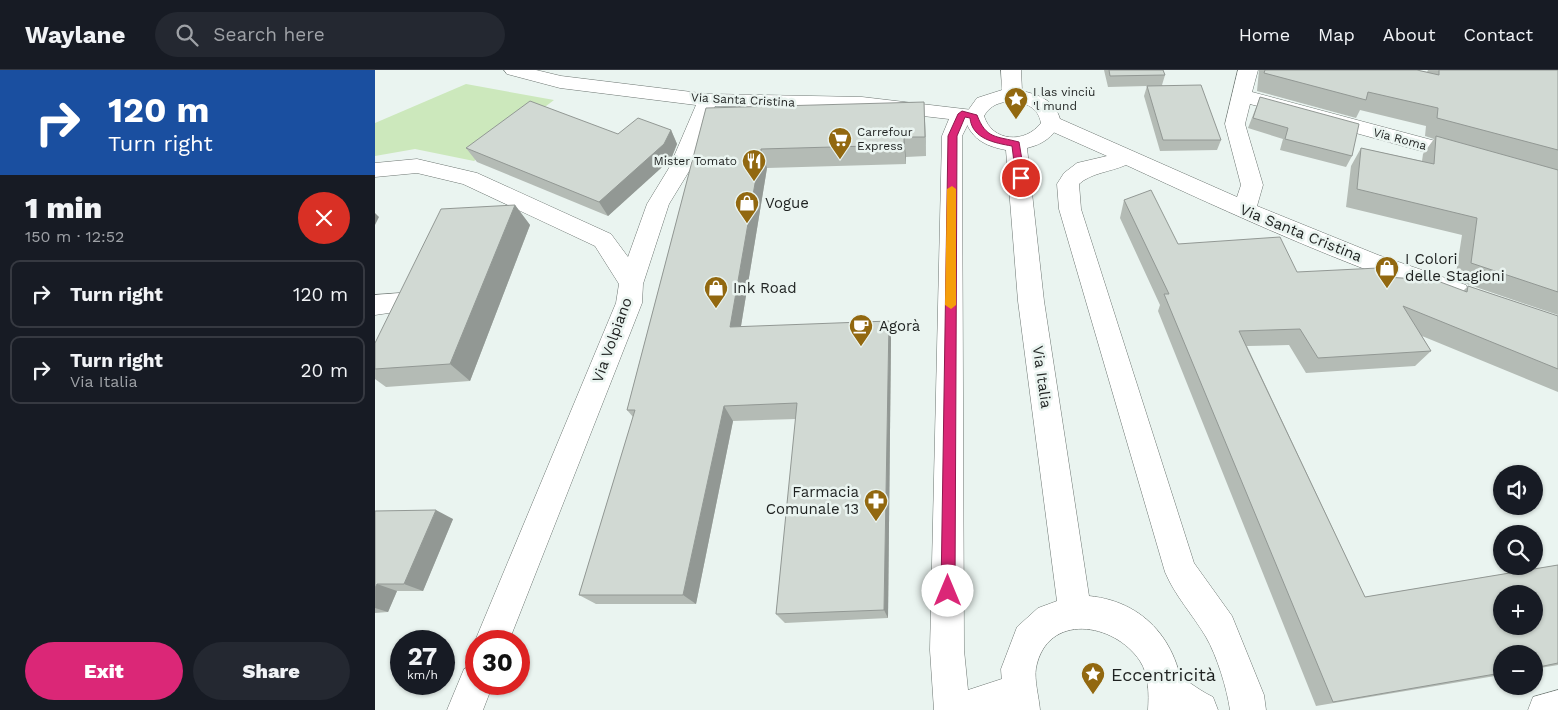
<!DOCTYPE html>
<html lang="en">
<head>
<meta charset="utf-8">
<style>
  :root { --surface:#171b24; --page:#242831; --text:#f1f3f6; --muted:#9ea1a6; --line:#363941; --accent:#db2777 }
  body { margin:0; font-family:"Work Sans",sans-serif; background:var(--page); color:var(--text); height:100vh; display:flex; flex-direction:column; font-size:19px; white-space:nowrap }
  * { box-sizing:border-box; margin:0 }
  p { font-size:16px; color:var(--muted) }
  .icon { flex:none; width:28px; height:28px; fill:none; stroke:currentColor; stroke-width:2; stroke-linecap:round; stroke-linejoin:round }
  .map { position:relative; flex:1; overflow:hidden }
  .side { display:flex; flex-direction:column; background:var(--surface); width:375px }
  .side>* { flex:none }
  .hud { background:#1a4fa0; color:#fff; overflow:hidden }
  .buttons { position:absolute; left:1118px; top:395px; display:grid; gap:10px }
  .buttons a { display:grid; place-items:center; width:50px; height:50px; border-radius:50%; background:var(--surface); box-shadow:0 1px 4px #0004; font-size:25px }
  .speed { position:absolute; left:15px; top:560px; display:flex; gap:10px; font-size:25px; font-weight:700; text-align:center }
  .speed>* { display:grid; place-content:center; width:65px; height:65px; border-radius:50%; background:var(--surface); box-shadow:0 1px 4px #0004; line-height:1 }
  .speed small { font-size:12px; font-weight:400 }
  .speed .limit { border:8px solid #d22; background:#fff; color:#111 }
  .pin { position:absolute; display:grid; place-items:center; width:42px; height:42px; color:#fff; margin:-21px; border:2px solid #fff; border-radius:50%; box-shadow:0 1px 5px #0007 }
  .me { position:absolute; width:55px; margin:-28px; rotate:0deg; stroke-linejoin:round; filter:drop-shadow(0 0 4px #0008) }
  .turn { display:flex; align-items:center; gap:18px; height:105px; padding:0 25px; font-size:22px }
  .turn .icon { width:65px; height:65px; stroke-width:2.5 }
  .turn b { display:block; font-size:35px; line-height:42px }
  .round { display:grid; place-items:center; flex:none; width:52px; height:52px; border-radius:26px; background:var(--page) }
  .summary { display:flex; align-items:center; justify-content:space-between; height:85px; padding:0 25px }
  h1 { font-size:30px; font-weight:800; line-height:38px }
  .action { display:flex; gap:10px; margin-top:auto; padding:10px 25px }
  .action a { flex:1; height:58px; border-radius:30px; background:var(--accent); color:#fff; font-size:20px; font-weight:800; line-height:58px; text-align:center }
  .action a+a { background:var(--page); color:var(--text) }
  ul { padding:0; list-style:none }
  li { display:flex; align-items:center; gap:15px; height:68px; margin:0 10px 8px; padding:0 15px; border:2px solid var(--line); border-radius:10px }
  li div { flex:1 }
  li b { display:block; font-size:19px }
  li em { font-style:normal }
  header { display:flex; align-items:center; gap:30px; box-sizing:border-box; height:70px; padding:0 25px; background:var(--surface); border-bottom:1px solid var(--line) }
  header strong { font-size:24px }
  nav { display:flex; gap:28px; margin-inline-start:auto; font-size:18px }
  .search { width:350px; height:45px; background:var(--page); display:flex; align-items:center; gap:12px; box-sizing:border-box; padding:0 18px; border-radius:28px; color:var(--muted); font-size:19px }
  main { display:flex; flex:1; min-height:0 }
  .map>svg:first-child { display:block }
  .green { fill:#cce8bc }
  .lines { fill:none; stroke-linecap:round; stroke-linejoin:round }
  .minor-casing { stroke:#6d7672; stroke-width:1 }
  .tertiary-casing { stroke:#6d7672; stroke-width:1 }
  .minor { fill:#fff; fill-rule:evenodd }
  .tertiary { fill:#fff; fill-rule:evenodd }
  .wall { fill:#b4bbb5 }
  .shaded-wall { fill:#929894 }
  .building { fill:#d1d9d3; stroke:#929894; fill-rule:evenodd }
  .route { fill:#db2777; stroke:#8e194d }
  .slow { fill:#f59e0b }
  .labels { text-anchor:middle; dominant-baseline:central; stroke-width:5; stroke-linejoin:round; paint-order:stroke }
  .far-poi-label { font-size:12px; fill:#1f2221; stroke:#eaf4f0; text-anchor:start }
  .far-street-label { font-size:12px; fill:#1f2221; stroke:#eaf4f0 }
  .poi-label { font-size:15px; fill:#1f2221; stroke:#eaf4f0; text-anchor:start }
  .street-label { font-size:15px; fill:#1f2221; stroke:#eaf4f0 }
  .near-poi-label { font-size:18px; fill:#1f2221; stroke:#eaf4f0; text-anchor:start }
</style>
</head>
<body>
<header>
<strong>Waylane</strong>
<div class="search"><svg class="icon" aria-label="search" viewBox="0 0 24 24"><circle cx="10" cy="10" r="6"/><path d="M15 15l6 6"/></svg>Search here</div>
<nav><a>Home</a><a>Map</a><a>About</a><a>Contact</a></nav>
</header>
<main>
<section class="side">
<div class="hud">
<div class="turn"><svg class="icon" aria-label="right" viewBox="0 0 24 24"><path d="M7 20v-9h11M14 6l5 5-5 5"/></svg><div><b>120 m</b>Turn right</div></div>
</div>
<div class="summary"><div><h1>1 min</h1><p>150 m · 12:52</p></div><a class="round" style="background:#d93025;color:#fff"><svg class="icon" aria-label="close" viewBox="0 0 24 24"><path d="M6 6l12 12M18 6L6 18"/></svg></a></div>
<ul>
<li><svg class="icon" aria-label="right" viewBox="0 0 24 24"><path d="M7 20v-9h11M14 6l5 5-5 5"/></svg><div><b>Turn right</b></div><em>120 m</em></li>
<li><svg class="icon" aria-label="right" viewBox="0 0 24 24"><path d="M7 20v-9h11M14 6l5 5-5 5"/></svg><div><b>Turn right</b><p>Via Italia</p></div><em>20 m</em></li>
</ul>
<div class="action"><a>Exit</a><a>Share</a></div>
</section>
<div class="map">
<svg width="1183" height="640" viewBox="0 0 1183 640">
  <rect width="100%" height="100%" fill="#eaf4f0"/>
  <polygon class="green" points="91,14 179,30 99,91 40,79 0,86 0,53"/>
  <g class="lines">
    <g class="minor-casing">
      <g id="minor">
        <polygon points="129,0 161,0 186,6 333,24 487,27 606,41 609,46 606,51 594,52 587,66 589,580 593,620 642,604 655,609 660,622 655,635 641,640 559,640 555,580 567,66 574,49 487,39 340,36 316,98 294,134 268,214 267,233 134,571 101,571 101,574 100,571 241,233 244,214 220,176 88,114 42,103 0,107 0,93 42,89 102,103 236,164 253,187 272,134 294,98 321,35 185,18 132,4"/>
        <path d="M863 0H883L877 22 1098 81 1101 86 1098 91 1090 93 875 34 870 54 888 115 882 136 1003 185 1091 215 1094 222 1091 229 1082 232C968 195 859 145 751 95 735 102 716 103 704 114L706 139 819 493 857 546 889 625 891 640H855C852 619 842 586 831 567 818 545 800 526 790 502L684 139 682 114 689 103 702 93 732 86 669 58 666 53 669 48 676 47 683 48 862 127 866 115 850 54Z"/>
        <polygon points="25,223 34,226 38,233 34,240 0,245 0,225"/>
        <polygon points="101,594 101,614 118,614 108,640 72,640 89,599"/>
        <path d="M791 599C808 606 821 619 838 627L843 640H791L779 629 773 617 779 605Z"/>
        <polygon points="1183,620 1183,640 1153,640 1158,627"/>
      </g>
    </g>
    <g class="tertiary-casing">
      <path id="tertiary" d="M626 0H646L647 21C666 25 682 32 686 53 677 67 669 74 652 78L669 231 714 526C776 532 809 581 809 640H773C774 624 774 605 765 591 739 552 672 542 661 598 659 610 664 627 665 640H629L626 599 642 557 663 538 682 531 643 231 631 80C609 76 595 68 589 46L602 28 627 20ZM637 31C651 33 663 37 666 53 650 74 617 72 609 46 615 35 625 32 637 31Z"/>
    </g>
    <use href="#minor" class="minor"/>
    <use href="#tertiary" class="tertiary"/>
  </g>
  <g class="wall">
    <polygon points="729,0 788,0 790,5 787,15 846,70 842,80 785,81 769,26 772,16 733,17"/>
    <polygon points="884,0 1042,0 1052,2 1053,0 1183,0 1183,245 1080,210 1087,165 971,137 976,96 986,78 1047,91 1048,84 1059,69 1050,66 1051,56 985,40 981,48 882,21"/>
    <polygon points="885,27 977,86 971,97 905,80 908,69 873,58"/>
    <polygon points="331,38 550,51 551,86 531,87 531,94 392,98 366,256 516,268 513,548 410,553 401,544 421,349 358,351 321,534 221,534 204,525 258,347 252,340"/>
    <polygon points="296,60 302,74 296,89 233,146 102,92 91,78"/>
    <polygon points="749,130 803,174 922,202 1010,207 1088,221 1093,216 1183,246 1183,322 1047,266 1056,281 1040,296 931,303 914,275 872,276 990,527 1183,495 1183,595 1159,599 1159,584 1126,584 1126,605 941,636 783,241 785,235 745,148"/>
    <polygon points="140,135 155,155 95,311 11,317 0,309 0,273"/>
    <polygon points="0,441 78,449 48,521 22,521 13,542 0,543"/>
  </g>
  <g class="shaded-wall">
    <polygon points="549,32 550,51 551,86 550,67"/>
    <polygon points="296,60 302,74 296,89 233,146 224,132"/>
    <polygon points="529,67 531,87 531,94 529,75"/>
    <polygon points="386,79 392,98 363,274 355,257"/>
    <polygon points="140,135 155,155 95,311 75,294"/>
    <polygon points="0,143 4,147 0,155"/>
    <polygon points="514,251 516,268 513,548 509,540"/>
    <polygon points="349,336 358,351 321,534 308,525"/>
    <polygon points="61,440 78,449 48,521 29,514"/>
    <polygon points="2,514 22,521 13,542 0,538 0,518"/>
  </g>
  <g class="building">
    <polygon points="734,0 788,0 790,5 735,6"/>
    <polygon points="890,0 1042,0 1064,5 1064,0 1183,0 1183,80 1062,48 1063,38 993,22 991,30 889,3"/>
    <polygon points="826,15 846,70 788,70 772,16"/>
    <polygon points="885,27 984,54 977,86 910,69 913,58 878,48"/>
    <polygon points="155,31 243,64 263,48 296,60 289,74 224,132 91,78"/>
    <polygon points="549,32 550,67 529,67 529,75 386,79 355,257 514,251 509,540 401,544 422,333 349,336 308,525 204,525 260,340 252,340 331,38"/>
    <polygon points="1061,66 1183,100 1183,222 1096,193 1102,148 982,119 986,78 1059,94"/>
    <path d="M776 120 803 174 905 167 922 202 1003 198 1010 207 1060 210 1092 222 1093 216 1183 246V299L1028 236 1056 281 943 288 925 259 864 261 990 527 1183 495V593L1159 598V584H1126V603L958 632 789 224H794L749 130ZM1126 524H1159V556H1126Z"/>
    <polygon points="140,135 75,294 0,299 0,273 66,139"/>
    <polygon points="61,440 29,514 2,514 0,518 0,441"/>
  </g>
  <path class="route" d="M587 41 602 45C611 69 621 66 644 72L650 108 646 111 641 108 637 76C620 73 597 69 595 48L590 47 582 66 580 521 578 526 573 528 568 526 566 521 573 66 583 44Z"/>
  <polygon class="slow" points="577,116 581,119 581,235 576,239 570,235 572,119"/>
  <defs>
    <g id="sight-pin" transform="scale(1.25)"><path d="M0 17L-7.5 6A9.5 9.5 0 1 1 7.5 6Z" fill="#926810" stroke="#eaf4f0"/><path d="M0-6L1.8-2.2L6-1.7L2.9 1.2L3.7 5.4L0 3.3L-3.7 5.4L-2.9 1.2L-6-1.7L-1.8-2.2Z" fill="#fff"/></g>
    <g id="supermarket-pin" transform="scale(1.25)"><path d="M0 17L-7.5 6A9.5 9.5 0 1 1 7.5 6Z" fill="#926810" stroke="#eaf4f0"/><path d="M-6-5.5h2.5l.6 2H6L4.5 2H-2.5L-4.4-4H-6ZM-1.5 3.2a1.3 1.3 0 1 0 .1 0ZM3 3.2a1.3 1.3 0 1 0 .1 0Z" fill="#fff"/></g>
    <g id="restaurant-pin" transform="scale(1.25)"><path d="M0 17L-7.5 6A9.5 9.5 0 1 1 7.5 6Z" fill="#926810" stroke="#eaf4f0"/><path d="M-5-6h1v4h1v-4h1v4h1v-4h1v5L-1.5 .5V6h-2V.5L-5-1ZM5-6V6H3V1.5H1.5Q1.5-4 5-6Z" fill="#fff"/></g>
    <g id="shop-pin" transform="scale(1.25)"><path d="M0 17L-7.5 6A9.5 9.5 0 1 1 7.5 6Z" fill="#926810" stroke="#eaf4f0"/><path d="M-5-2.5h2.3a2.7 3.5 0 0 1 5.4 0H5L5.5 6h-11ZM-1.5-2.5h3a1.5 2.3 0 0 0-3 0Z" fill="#fff"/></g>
    <g id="cafe-pin" transform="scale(1.25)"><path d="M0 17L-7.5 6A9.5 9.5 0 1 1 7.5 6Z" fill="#926810" stroke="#eaf4f0"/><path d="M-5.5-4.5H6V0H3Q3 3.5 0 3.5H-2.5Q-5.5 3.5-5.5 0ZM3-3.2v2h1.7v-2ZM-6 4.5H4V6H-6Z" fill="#fff"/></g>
    <g id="pharmacy-pin" transform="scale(1.25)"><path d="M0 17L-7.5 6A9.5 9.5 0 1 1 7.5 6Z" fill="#926810" stroke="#eaf4f0"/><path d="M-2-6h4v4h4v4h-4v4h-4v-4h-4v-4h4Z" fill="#fff"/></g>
  </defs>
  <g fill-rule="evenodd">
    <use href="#sight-pin" x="641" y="29"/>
    <use href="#supermarket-pin" x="465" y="69"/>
    <use href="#restaurant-pin" x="379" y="91"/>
    <use href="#shop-pin" x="372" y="133"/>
    <use href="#shop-pin" x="1012" y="198"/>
    <use href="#shop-pin" x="341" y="218"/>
    <use href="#cafe-pin" x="486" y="256"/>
    <use href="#pharmacy-pin" x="501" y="431"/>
    <use href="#sight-pin" x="718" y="604"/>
  </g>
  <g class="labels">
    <g class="far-poi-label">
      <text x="658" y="22">I las vinciù<tspan x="658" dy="14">'l mund</tspan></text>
      <text x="482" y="62">Carrefour<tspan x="482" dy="14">Express</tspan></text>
      <text x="362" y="91" text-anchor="end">Mister Tomato</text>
    </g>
    <g class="far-street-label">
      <text transform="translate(368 30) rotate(3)">Via Santa Cristina</text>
      <text transform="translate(1025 69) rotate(15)">Via Roma</text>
    </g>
    <g class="poi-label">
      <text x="390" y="133">Vogue</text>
      <text x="1030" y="189">I Colori<tspan x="1030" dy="17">delle Stagioni</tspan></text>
      <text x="358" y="218">Ink Road</text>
      <text x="504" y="256">Agorà</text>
      <text x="484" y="422" text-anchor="end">Farmacia<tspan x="484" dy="17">Comunale 13</tspan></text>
    </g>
    <g class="street-label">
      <text transform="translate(926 163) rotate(22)">Via Santa Cristina</text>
      <text transform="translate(237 270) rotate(-70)">Via Volpiano</text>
      <text transform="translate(667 307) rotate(82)">Via Italia</text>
    </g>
    <g class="near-poi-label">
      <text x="736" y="604">Eccentricità</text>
    </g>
  </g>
</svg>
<div class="buttons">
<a><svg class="icon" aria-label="sound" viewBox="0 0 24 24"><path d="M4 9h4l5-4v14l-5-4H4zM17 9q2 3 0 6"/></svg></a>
<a><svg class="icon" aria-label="search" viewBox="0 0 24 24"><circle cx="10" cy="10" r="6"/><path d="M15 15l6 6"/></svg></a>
<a>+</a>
<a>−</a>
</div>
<div class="speed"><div>27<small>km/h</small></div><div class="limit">30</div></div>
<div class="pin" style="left:646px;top:108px;background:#d93025"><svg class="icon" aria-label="arrive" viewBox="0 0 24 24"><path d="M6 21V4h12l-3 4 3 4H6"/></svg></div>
<svg class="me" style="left:573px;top:521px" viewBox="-20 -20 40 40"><circle r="19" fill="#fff"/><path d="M0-13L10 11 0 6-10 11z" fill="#db2777"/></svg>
</div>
</main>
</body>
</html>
